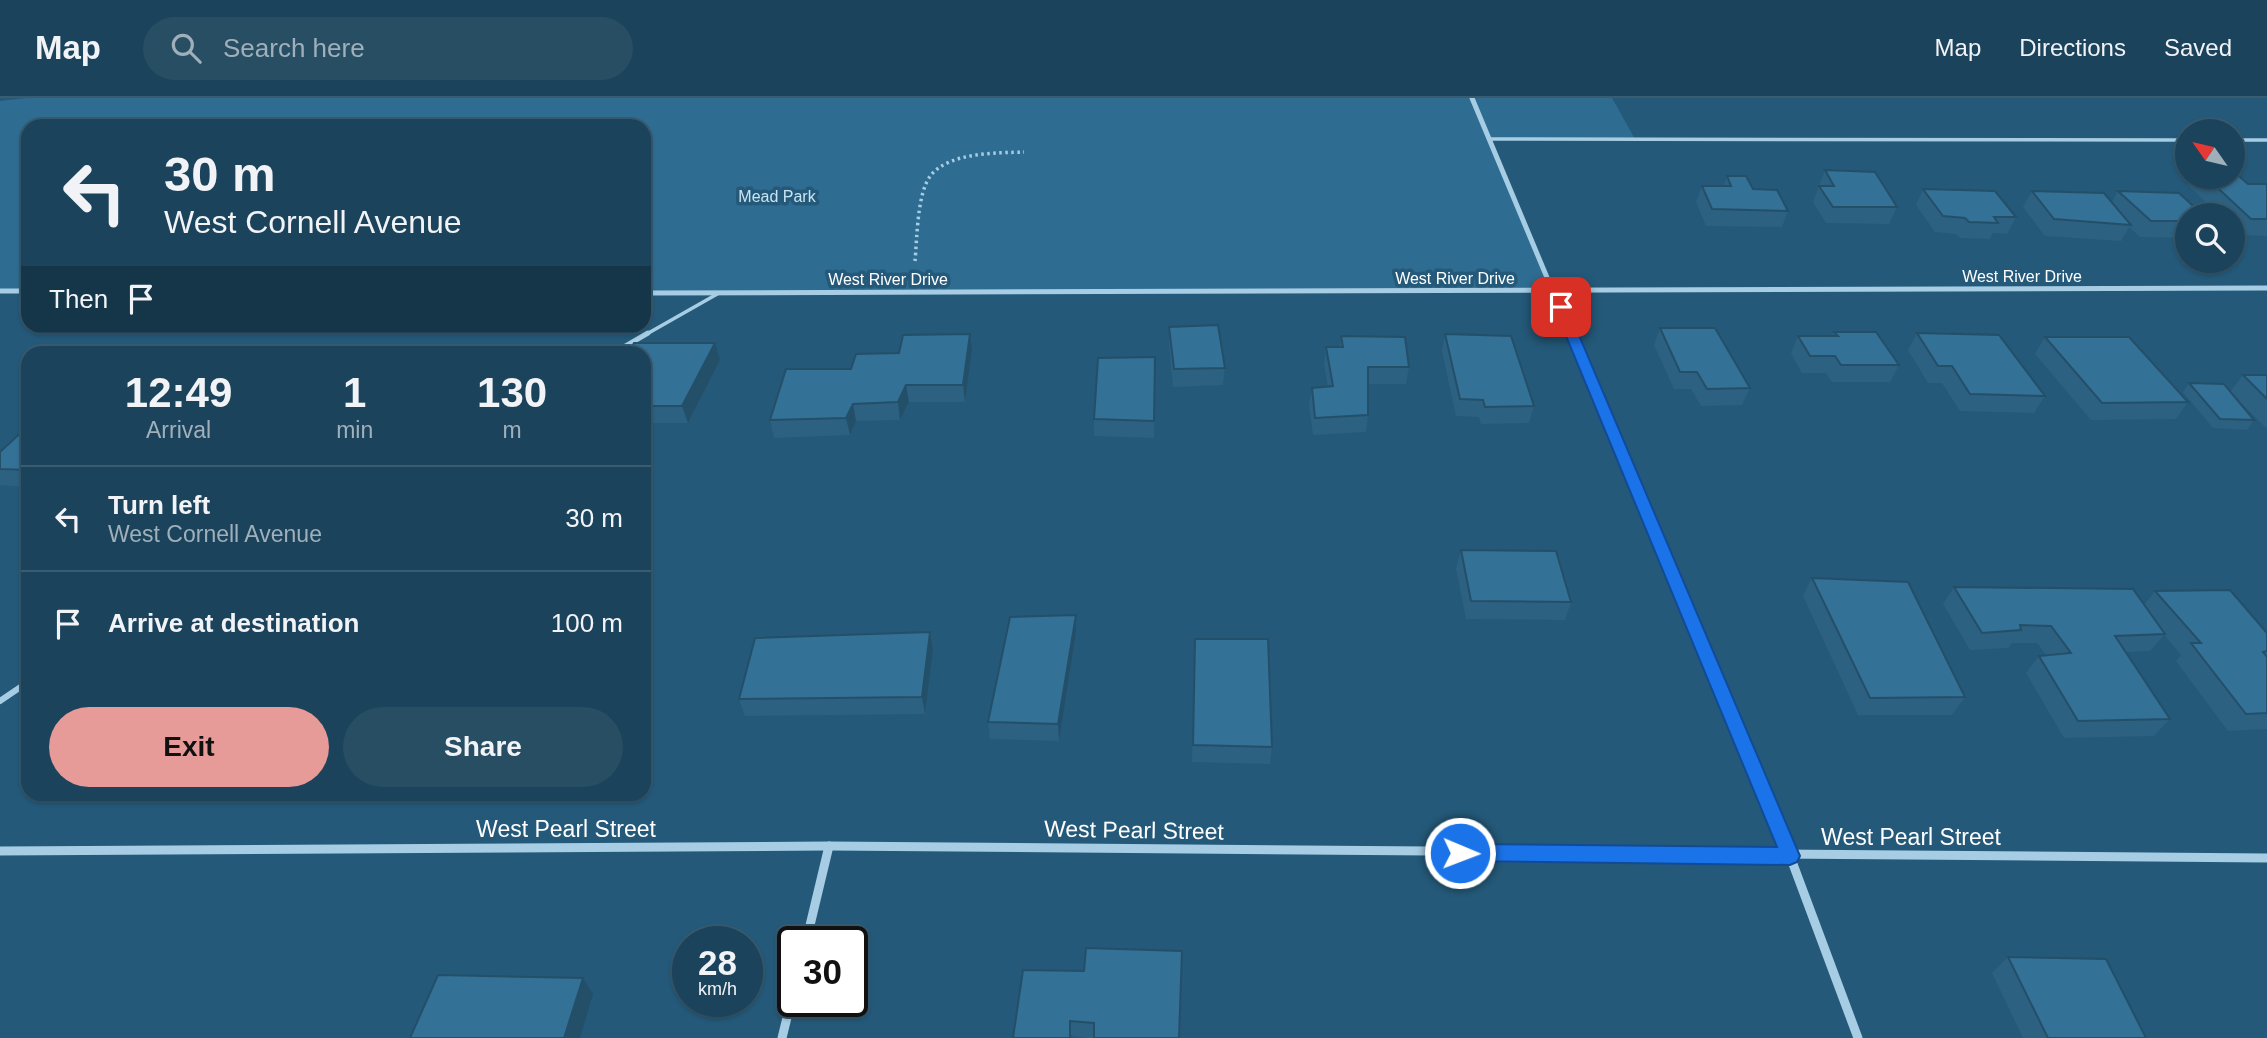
<!DOCTYPE html>
<html lang="en">
<head>
<meta charset="utf-8">
<style>
  :root { --surface:#1b435b; --page:#284e64; --text:#f1f3f6; --muted:#a0b0bb; --line:#395c71; --accent:#e69b98 }
  body { margin:0; font-family:Arial,sans-serif; background:var(--page); color:var(--text); height:100vh; display:flex; flex-direction:column; font-size:26px; white-space:nowrap }
  * { box-sizing:border-box; margin:0 }
  p { font-size:23px; color:var(--muted) }
  .icon { flex:none; width:38px; height:38px; fill:none; stroke:currentColor; stroke-width:2; stroke-linecap:round; stroke-linejoin:round }
  .map { position:relative; flex:1; overflow:hidden }
  .sheet { position:absolute; left:21px; top:248px; width:630px; height:455px; display:flex; flex-direction:column; background:var(--surface); border-radius:21px; box-shadow:0 2px 5px #0004,0 0 0 2px var(--line) }
  .sheet>* { flex:none }
  .banner { position:absolute; left:21px; top:21px; width:630px; height:214px; border-radius:21px; box-shadow:0 2px 5px #0004,0 0 0 2px var(--line); background:#1b435b; color:var(--text); overflow:hidden }
  .needle { width:46px; rotate:304deg }
  .fabs { position:absolute; left:2175px; top:21px; display:grid; gap:14px }
  .fabs a { display:grid; place-items:center; width:70px; height:70px; border-radius:50%; background:var(--surface); box-shadow:0 2px 5px #0004,0 0 0 2px var(--line); font-size:35px }
  .speed { position:absolute; left:672px; top:828px; display:flex; gap:14px; font-size:35px; font-weight:700; text-align:center }
  .speed>* { display:grid; place-content:center; width:91px; height:91px; border-radius:50%; background:var(--surface); box-shadow:0 2px 5px #0004,0 0 0 2px var(--line); line-height:1 }
  .speed small { font-size:18px; font-weight:400 }
  .speed .limit { border:4px solid #111; border-radius:10px; background:#fff; color:#111 }
  .pin { position:absolute; display:grid; place-items:center; width:60px; height:60px; color:#fff; margin:-30px; border-radius:14px; box-shadow:0 4px 10px #0006 }
  .me { position:absolute; width:77px; margin:-38px; rotate:91deg; stroke-linejoin:round; filter:drop-shadow(0 0 5px #0008) }
  .turn { display:flex; align-items:center; gap:24px; height:147px; padding:0 28px; font-size:32px }
  .turn .icon { width:91px; height:91px; stroke-width:2.5 }
  .turn b { display:block; font-size:49px; line-height:60px }
  .then { display:flex; align-items:center; height:66px; padding:0 28px; background:#0003; gap:14px; font-size:26px }
  .eta { display:flex; justify-content:space-evenly; align-items:center; height:119px; text-align:center }
  .eta b { font-size:42px; font-weight:700; line-height:49px }
  .primary-button { display:flex; gap:14px; margin-top:auto; padding:14px 28px }
  .primary-button a { flex:1; height:80px; border-radius:42px; background:var(--accent); color:#111; font-size:28px; font-weight:700; line-height:80px; text-align:center }
  .primary-button a+a { background:var(--page); color:var(--text) }
  ul { padding:0; list-style:none }
  li { display:flex; align-items:center; gap:21px; height:105px; padding:0 28px; border-top:2px solid var(--line) }
  li div { flex:1 }
  li b { display:block; font-size:26px }
  li em { font-style:normal }
  header { display:flex; align-items:center; gap:42px; box-sizing:border-box; height:98px; padding:0 35px; background:var(--surface); border-bottom:2px solid var(--line) }
  header strong { font-size:33px }
  nav { display:flex; gap:38px; margin-inline-start:auto; font-size:24px }
  .search { width:490px; height:63px; background:var(--page); display:flex; align-items:center; gap:18px; box-sizing:border-box; padding:0 24px; border-radius:38px; color:var(--muted); font-size:26px }
  .map>svg:first-child { display:block }
  .green { fill:#2e6c91 }
  .lines { fill:none; stroke-linecap:round; stroke-linejoin:round }
  .path { stroke:#a6cde4; stroke-width:3.5; stroke-dasharray:2.5 3.5; stroke-linecap:butt }
  .service-far2 { stroke:#a6cde4; stroke-width:3.5 }
  .service-far1 { stroke:#a6cde4; stroke-width:5 }
  .service { stroke:#a6cde4; stroke-width:6 }
  .minor-far2 { stroke:#a6cde4; stroke-width:5 }
  .minor-far1 { stroke:#a6cde4; stroke-width:6 }
  .minor { stroke:#a6cde4; stroke-width:9 }
  .wall { fill:#2d6181 }
  .shaded-wall { fill:#244f69 }
  .building { fill:#347196; stroke:#244f69; stroke-width:2 }
  .route { fill:#1a73e8; stroke:#114b97; stroke-width:2 }
  .labels { text-anchor:middle; dominant-baseline:central; stroke-width:7; stroke-linejoin:round; paint-order:stroke }
  .far-park-label { font-size:16px; fill:#c8e4f3; stroke:#245979 }
  .far-street-label { font-size:16px; fill:#fff; stroke:#245979 }
  .near-street-label { font-size:23px; fill:#fff; stroke:#245979 }
</style>
</head>
<body>
<header>
<strong>Map</strong>
<div class="search"><svg class="icon" aria-label="search" viewBox="0 0 24 24"><circle cx="10" cy="10" r="6"/><path d="M15 15l6 6"/></svg>Search here</div>
<nav><a>Map</a><a>Directions</a><a>Saved</a></nav>
</header>
<div class="map">
<svg width="2267" height="940" viewBox="0 0 2267 940">
  <rect width="100%" height="100%" fill="#245979"/>
  <polygon class="green" points="26,0 1612,0 1635,41 1490,41 1554,194 644,195 644,28 28,28 28,193 0,193 0,3"/>
  <g class="lines">
    <path class="path" d="M915 163C917 142 917 94 931 77 950 54 997 55 1024 54"/>
    <g class="service-far2">
      <polyline points="1490,41 2188,42"/>
      <polyline points="2233,42 2267,42"/>
      <polyline points="645,237 719,195"/>
    </g>
    <polyline class="service-far1" points="612,256 648,235"/>
    <polyline class="service" points="0,603 28,584"/>
    <g class="minor-far2">
      <polyline points="1472,0 1571,237"/>
      <polyline points="0,193 28,193"/>
      <polyline points="644,195 2267,190"/>
    </g>
    <polyline class="minor-far1" points="1571,235 1700,543"/>
    <g class="minor">
      <polyline points="1699,542 1790,758 1858,940"/>
      <polyline points="0,753 829,748 2267,760"/>
      <polyline points="806,844 829,748"/>
      <polyline points="782,940 793,895"/>
    </g>
  </g>
  <g class="wall">
    <polygon points="1825,72 1897,109 1889,126 1826,125 1813,104"/>
    <polygon points="1727,78 1788,113 1782,129 1706,128 1696,104 1702,88 1724,88"/>
    <polygon points="2193,79 2233,79 2248,86 2267,87 2267,138 2240,137 2233,130 2233,117 2219,117 2188,87"/>
    <polygon points="1923,91 2016,119 2007,136 1993,135 1990,141 1960,140 1956,136 1935,134 1916,107"/>
    <polygon points="2032,93 2112,104 2118,93 2188,117 2188,140 2140,139 2129,129 2121,143 2045,138 2023,109"/>
    <polygon points="1169,229 1225,270 1223,287 1173,289 1169,246"/>
    <polygon points="1660,230 1750,290 1742,307 1701,308 1691,291 1674,291 1654,247"/>
    <polygon points="1834,234 1899,267 1890,284 1832,284 1826,275 1802,275 1791,255 1798,238 1832,238"/>
    <polygon points="1917,235 2045,298 2034,315 1960,313 1942,285 1928,285 1908,252"/>
    <polygon points="1445,236 1534,308 1529,325 1481,326 1479,319 1456,318 1442,253"/>
    <polygon points="1341,238 1409,269 1406,286 1368,286 1368,317 1366,334 1313,337 1309,307 1312,290 1328,289 1324,266 1326,249 1340,249"/>
    <polygon points="2045,239 2188,304 2176,321 2091,322 2035,256"/>
    <polygon points="972,253 965,304 909,304 900,322 856,323 850,337 774,340 770,322 851,271"/>
    <polygon points="644,256 720,262 688,325 644,325"/>
    <polygon points="1155,259 1154,340 1094,338 1094,321"/>
    <polygon points="2243,277 2267,277 2267,331 2235,299 2254,322 2247,332 2213,330 2183,294 2189,285 2230,294"/>
    <polygon points="28,328 28,389 0,387 0,354"/>
    <polygon points="1461,452 1571,504 1565,522 1466,521 1456,470"/>
    <polygon points="1812,480 1965,599 1952,617 1858,617 1803,498"/>
    <polygon points="1954,489 2144,507 2155,493 2267,535 2267,631 2228,633 2176,563 2181,557 2164,537 2150,553 2126,554 2170,621 2154,638 2064,640 2026,575 2039,558 2046,557 2037,545 2012,545 2008,550 1970,552 1943,506"/>
    <polygon points="930,534 933,552 925,616 745,618 739,601"/>
    <polygon points="1076,535 1059,643 990,641 988,624"/>
    <polygon points="1195,541 1272,649 1270,666 1192,664"/>
    <polygon points="2008,859 2146,940 2023,940 1992,875"/>
    <polygon points="1023,872 1179,940 1089,940 1072,938"/>
  </g>
  <g class="shaded-wall">
    <polygon points="970,236 972,253 965,304 963,287"/>
    <polygon points="715,245 720,262 688,325 682,308"/>
    <polygon points="361,249 365,256 356,256"/>
    <polygon points="906,287 909,304 900,322 898,304"/>
    <polygon points="853,306 856,323 850,337 846,320"/>
    <polygon points="1076,517 1076,535 1059,643 1058,626"/>
    <polygon points="930,534 933,552 925,616 922,599"/>
    <polygon points="583,880 593,896 580,940 564,940"/>
  </g>
  <g class="building">
    <polygon points="1825,72 1875,74 1897,109 1833,109 1819,88 1834,88"/>
    <polygon points="2233,73 2248,86 2266,86 2267,87 2267,121 2251,121 2206,79 2233,79"/>
    <polygon points="1727,78 1746,78 1753,91 1777,92 1788,113 1712,111 1702,88 1731,88"/>
    <polygon points="1923,91 1995,93 2016,119 1994,119 1998,125 1969,124 1965,120 1943,118"/>
    <polygon points="2032,93 2104,95 2131,127 2054,121"/>
    <polygon points="2118,93 2179,95 2203,117 2188,117 2188,123 2151,123"/>
    <polygon points="1218,227 1225,270 1174,271 1169,229"/>
    <polygon points="1660,230 1715,230 1750,290 1707,291 1697,274 1680,274"/>
    <polygon points="1834,234 1876,234 1899,267 1841,267 1835,258 1810,258 1798,238 1838,238"/>
    <polygon points="1917,235 1999,237 2045,298 1970,296 1952,268 1938,268"/>
    <polygon points="970,236 963,287 906,287 898,304 853,306 846,320 770,322 786,271 851,271 856,256 899,255 903,237"/>
    <polygon points="1445,236 1511,238 1534,308 1485,309 1483,302 1460,301"/>
    <polygon points="1341,238 1405,239 1409,269 1368,269 1368,317 1315,320 1312,290 1333,288 1326,249 1343,249"/>
    <polygon points="2045,239 2129,239 2188,304 2102,305"/>
    <polygon points="634,245 715,245 682,308 644,308 644,256 628,256"/>
    <polygon points="361,249 356,256 286,256 289,252"/>
    <polygon points="1155,259 1154,323 1094,321 1098,260"/>
    <polygon points="2243,277 2267,277 2267,301"/>
    <polygon points="2189,285 2224,286 2254,322 2220,321"/>
    <polygon points="28,328 28,372 0,371 0,354"/>
    <polygon points="1461,452 1556,453 1571,504 1471,503"/>
    <polygon points="1812,480 1908,484 1965,599 1870,600"/>
    <polygon points="1954,489 2133,491 2165,536 2115,538 2170,621 2078,623 2039,558 2071,555 2051,528 2020,527 2021,532 1982,535"/>
    <polygon points="2230,492 2267,535 2267,553 2263,554 2267,559 2267,615 2246,616 2191,545 2201,545 2155,493"/>
    <polygon points="1076,517 1058,626 988,624 1010,519"/>
    <polygon points="930,534 922,599 739,601 755,540"/>
    <polygon points="1195,541 1268,541 1272,649 1193,647"/>
    <polygon points="1086,850 1182,853 1179,940 1094,940 1094,925 1070,923 1070,940 1013,940 1023,872 1084,873"/>
    <polygon points="2008,859 2106,861 2146,940 2048,940"/>
    <polygon points="438,877 583,880 564,940 410,940"/>
  </g>
  <polygon class="route" points="1561,206 1567,209 1800,758 1797,764 1790,767 1460,763 1453,761 1451,755 1453,749 1460,746 1777,749 1554,209"/>
  <g class="labels">
    <g class="far-park-label">
      <text x="777" y="98">Mead Park</text>
    </g>
    <g class="far-street-label">
      <text x="2022" y="178">West River Drive</text>
      <text x="1455" y="180">West River Drive</text>
      <text x="888" y="181">West River Drive</text>
    </g>
    <g class="near-street-label">
      <text x="566" y="731">West Pearl Street</text>
      <text transform="translate(1134 732) rotate(1)">West Pearl Street</text>
      <text x="1911" y="739">West Pearl Street</text>
    </g>
  </g>
</svg>
<div class="fabs">
<a><svg class="needle" viewBox="-14 -14 28 28"><path d="M0-13l5 13h-10z" fill="#e53935"/><path d="M0 13l5-13h-10z" fill="#a0b0bb"/></svg></a>
<a><svg class="icon" aria-label="search" viewBox="0 0 24 24"><circle cx="10" cy="10" r="6"/><path d="M15 15l6 6"/></svg></a>
</div>
<div class="speed"><div>28<small>km/h</small></div><div class="limit">30</div></div>
<div class="pin" style="left:1561px;top:209px;background:#d93025"><svg class="icon" aria-label="arrive" viewBox="0 0 24 24"><path d="M6 21V4h12l-3 4 3 4H6"/></svg></div>
<svg class="me" style="left:1460px;top:755px" viewBox="-20 -20 40 40"><circle r="17" fill="#1a73e8" stroke="#fff" stroke-width="3"/><path d="M0-11L8 9 0 5-8 9z" fill="#fff"/></svg>
<div class="banner">
<div class="turn"><svg class="icon" aria-label="left" viewBox="0 0 24 24"><path d="M17 20v-9H6M10 6l-5 5 5 5"/></svg><div><b>30 m</b>West Cornell Avenue</div></div>
<div class="then">Then<svg class="icon" aria-label="arrive" viewBox="0 0 24 24"><path d="M6 21V4h12l-3 4 3 4H6"/></svg></div>
</div>
<section class="sheet">
<div class="eta">
<div><b>12:49</b><p>Arrival</p></div>
<div><b>1</b><p>min</p></div>
<div><b>130</b><p>m</p></div>
</div>
<ul>
<li><svg class="icon" aria-label="left" viewBox="0 0 24 24"><path d="M17 20v-9H6M10 6l-5 5 5 5"/></svg><div><b>Turn left</b><p>West Cornell Avenue</p></div><em>30 m</em></li>
<li><svg class="icon" aria-label="arrive" viewBox="0 0 24 24"><path d="M6 21V4h12l-3 4 3 4H6"/></svg><div><b>Arrive at destination</b></div><em>100 m</em></li>
</ul>
<div class="primary-button"><a>Exit</a><a>Share</a></div>
</section>
</div>
</body>
</html>
